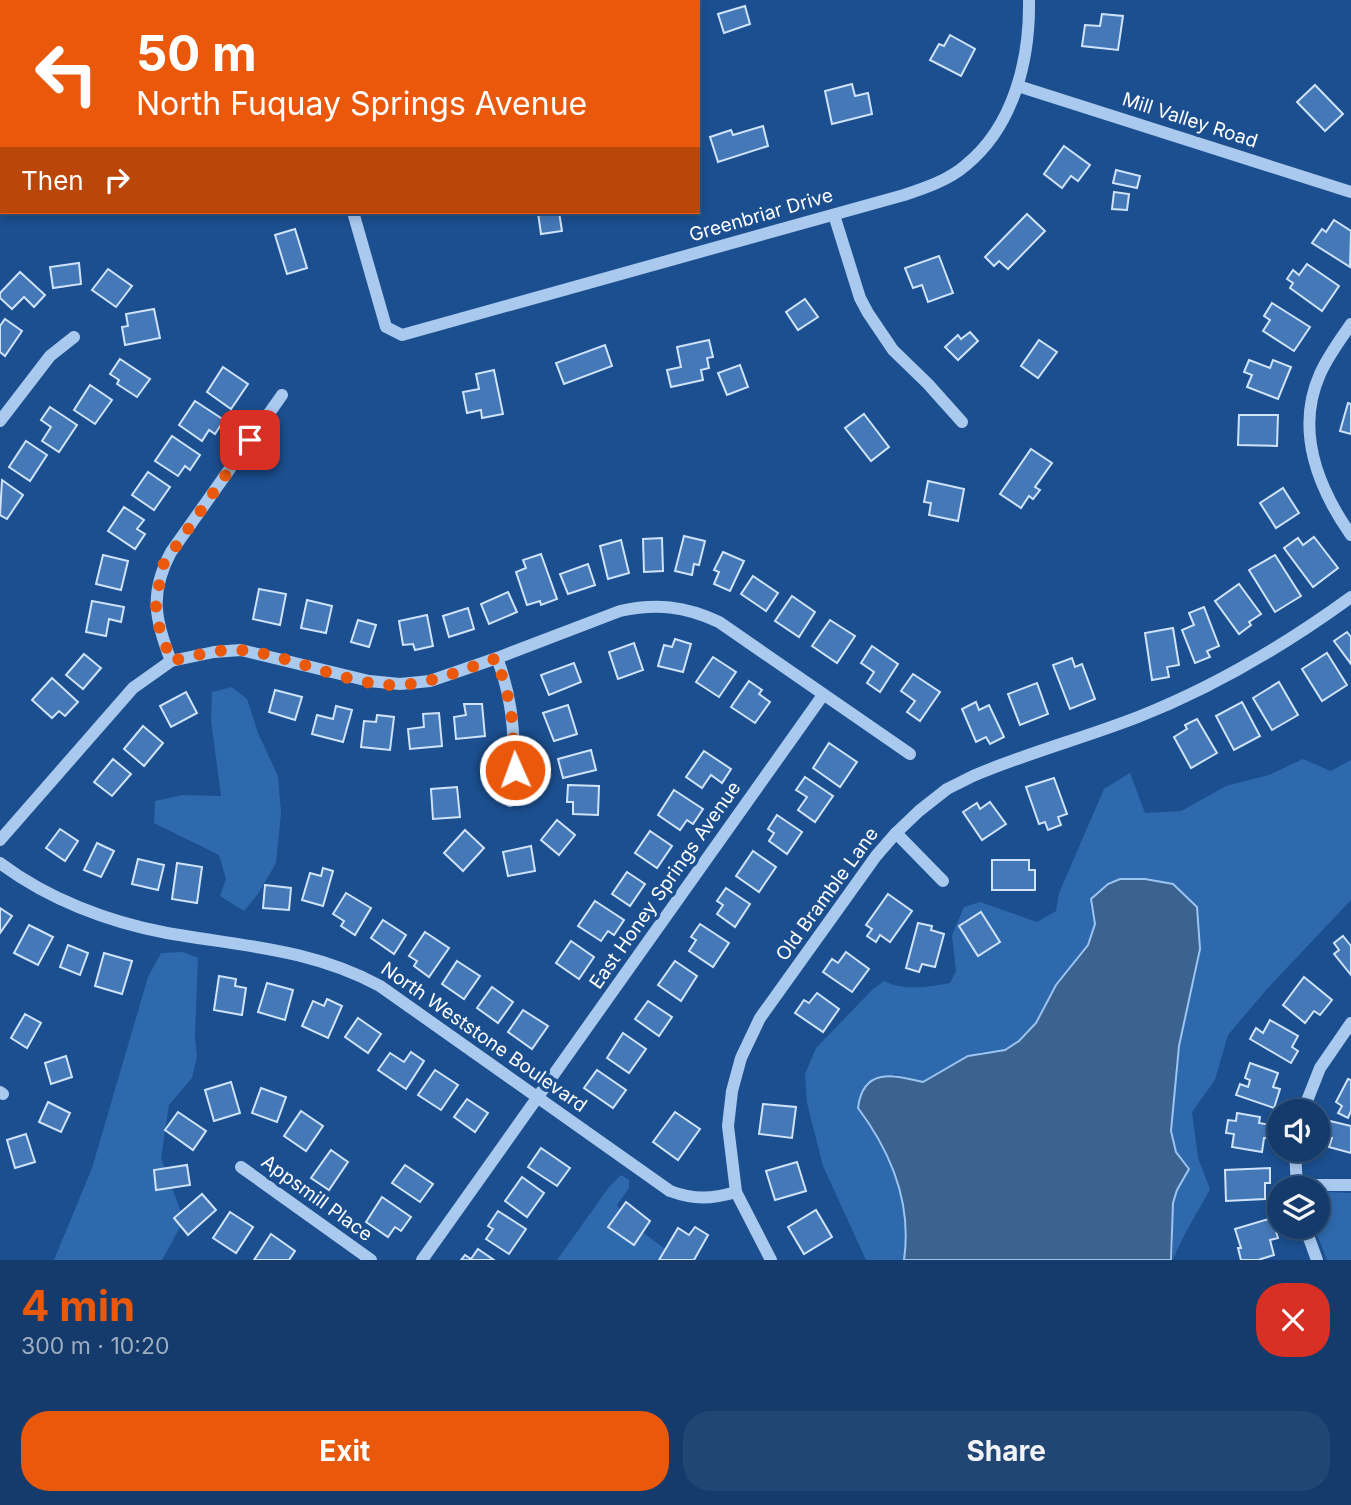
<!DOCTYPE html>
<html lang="en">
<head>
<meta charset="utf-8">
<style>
  :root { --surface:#143b6b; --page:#214673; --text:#f1f3f6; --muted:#9dadc1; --line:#33557e; --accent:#ea580c }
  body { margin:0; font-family:Inter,sans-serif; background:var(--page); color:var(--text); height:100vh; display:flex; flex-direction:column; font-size:26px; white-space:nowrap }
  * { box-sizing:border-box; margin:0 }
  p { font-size:23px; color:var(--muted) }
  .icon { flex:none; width:38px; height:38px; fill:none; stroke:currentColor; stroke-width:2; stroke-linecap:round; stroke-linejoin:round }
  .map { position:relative; height:1260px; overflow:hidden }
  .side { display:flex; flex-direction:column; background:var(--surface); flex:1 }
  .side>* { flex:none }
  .banner { position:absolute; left:0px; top:0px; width:700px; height:214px; box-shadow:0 4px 10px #0003,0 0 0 2px var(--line); background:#ea580c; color:#fff; overflow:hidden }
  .tools { position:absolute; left:1267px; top:1099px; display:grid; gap:14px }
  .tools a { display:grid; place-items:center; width:63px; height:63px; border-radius:50%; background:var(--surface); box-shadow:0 4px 10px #0003,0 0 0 2px var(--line); font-size:35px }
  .pin { position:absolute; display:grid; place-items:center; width:60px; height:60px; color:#fff; margin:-30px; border-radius:14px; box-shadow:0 4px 10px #0006 }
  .me { position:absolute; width:77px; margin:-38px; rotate:358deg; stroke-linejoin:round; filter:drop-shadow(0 0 5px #0008) }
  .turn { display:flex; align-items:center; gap:24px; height:147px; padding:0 21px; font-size:32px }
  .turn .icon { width:91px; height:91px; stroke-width:2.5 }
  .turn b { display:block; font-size:49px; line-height:60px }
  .then { display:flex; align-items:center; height:66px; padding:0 21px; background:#0003; gap:14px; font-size:26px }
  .round { display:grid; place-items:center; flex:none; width:74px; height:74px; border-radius:28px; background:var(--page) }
  .head { display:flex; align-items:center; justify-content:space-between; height:119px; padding:0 21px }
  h1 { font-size:42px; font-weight:700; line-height:52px; color:var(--accent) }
  .cta { display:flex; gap:14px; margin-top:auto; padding:14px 21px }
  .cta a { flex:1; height:80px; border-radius:28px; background:var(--accent); color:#fff; font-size:28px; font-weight:700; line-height:80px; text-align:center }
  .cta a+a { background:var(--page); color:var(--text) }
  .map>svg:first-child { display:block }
  .green { fill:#2e69ad }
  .water { fill:#3c6290; stroke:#9cc4f0; stroke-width:2 }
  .building { fill:#4478b7; stroke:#cfe3fa; stroke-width:2 }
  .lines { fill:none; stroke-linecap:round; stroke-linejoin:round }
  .minor { stroke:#a9c9ee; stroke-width:12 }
  .route { stroke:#ea580c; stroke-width:12; stroke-dasharray:0 21.6 }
  .labels { text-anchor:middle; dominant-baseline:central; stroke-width:7; stroke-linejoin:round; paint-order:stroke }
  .street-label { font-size:19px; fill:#fff; stroke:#1b4f8f }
</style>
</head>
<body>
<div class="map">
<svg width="1351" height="1260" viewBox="0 0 1351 1260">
  <rect width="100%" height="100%" fill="#1b4f8f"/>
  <g class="green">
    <polygon points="232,687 247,699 258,733 278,776 281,813 276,863 258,894 244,911 220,896 226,879 219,855 154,823 155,801 183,795 221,796 211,720 212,692"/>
    <path d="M1303 759 1331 771 1351 760V900L1267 989 1228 1035 1215 1080 1192 1112 1198 1158 1210 1189C1197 1214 1183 1234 1173 1260V1203L1177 1190 1189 1169 1176 1152 1171 1131 1179 1046 1200 949 1197 907 1090 905 1095 924 1088 945 1056 985 1036 1023 1019 1041 1005 1050 981 1052 949 1067 923 1082 894 1074 858 1108C891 1152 912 1204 904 1260H866L823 1166 807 1103 805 1074 816 1048 872 990 884 981C903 991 929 987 950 983L956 971 952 935 964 907 980 902 1037 922 1056 911 1059 893 1104 789 1130 773 1145 813 1181 811 1226 786 1269 775Z"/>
    <polygon points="183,952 198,958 195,1036 197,1057 192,1078 169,1105 161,1158 184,1220 162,1260 54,1260 92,1168 148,977 161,953"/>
    <polygon points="621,1175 629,1180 629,1188 617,1205 626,1220 680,1260 557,1260 609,1187"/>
    <polygon points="1329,1192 1351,1193 1351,1260 1327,1260 1314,1227 1318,1227 1318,1197"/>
  </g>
  <path class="water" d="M1120 879H1145L1173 884 1197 907 1200 949 1179 1046 1171 1131 1176 1152 1189 1169 1177 1190 1173 1203 1171 1260H904C912 1204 891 1152 858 1108 863 1067 894 1075 923 1082L968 1056 1005 1050 1019 1041 1036 1023 1056 985 1088 945 1095 924 1091 899 1108 884Z"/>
  <g class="building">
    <polygon points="745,6 750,24 724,33 718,14"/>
    <polygon points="1102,14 1123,16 1118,50 1082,46 1085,25 1100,26"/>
    <polygon points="950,35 975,49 961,76 930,60 939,44 944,46"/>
    <polygon points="852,84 855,96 868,93 872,114 832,124 825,91"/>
    <polygon points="1315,85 1343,114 1325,131 1297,102"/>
    <polygon points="763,126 768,146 718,162 710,137 731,130 733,135"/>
    <polygon points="1064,146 1090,165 1078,181 1071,176 1062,188 1044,174"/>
    <polygon points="1116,170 1140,176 1137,188 1113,183"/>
    <polygon points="1114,192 1129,194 1127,210 1112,209"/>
    <polygon points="559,212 562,231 541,234 538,213"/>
    <polygon points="1027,214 1045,231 1008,269 999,261 994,266 985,257"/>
    <polygon points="1334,220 1351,231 1350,267 1312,243 1322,229 1326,232"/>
    <polygon points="295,229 307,268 287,274 275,235"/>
    <polygon points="939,256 953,293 928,302 922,285 913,288 905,268"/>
    <polygon points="79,263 81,284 53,288 50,267"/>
    <polygon points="1307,264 1339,286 1322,311 1290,288 1293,283 1287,279 1293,270 1299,275"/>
    <polygon points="108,269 132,286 116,307 92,290"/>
    <polygon points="20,272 45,295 34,307 24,297 12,309 0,298 0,293"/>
    <polygon points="805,299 818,317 798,330 786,312"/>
    <polygon points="1272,303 1310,327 1294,351 1263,331 1270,320 1264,316"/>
    <polygon points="154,309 160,338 125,345 122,327 128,326 126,314"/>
    <polygon points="5,319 22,331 5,356 0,352 0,326"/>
    <polygon points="970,332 978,341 958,360 945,347 958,335 961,339"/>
    <polygon points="709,340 713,357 707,358 709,368 701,370 703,380 671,387 667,370 681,367 677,347"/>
    <polygon points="1039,340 1057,352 1038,378 1021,366"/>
    <polygon points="605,345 612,366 564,384 556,363"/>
    <polygon points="120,359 150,379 137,397 117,384 119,380 110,374"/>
    <polygon points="1249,360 1270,368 1273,360 1291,367 1278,399 1247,387 1252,375 1244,372"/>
    <polygon points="740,365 748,387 727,395 718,373"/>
    <polygon points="223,367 248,384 231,409 207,392"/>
    <polygon points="494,370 503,414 482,418 481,410 467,413 463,392 479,389 476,374"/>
    <polygon points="90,385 112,400 95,424 74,410"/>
    <polygon points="195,401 224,420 215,434 209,430 202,441 179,425"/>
    <polygon points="1348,403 1351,404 1351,434 1340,431"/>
    <polygon points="50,407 77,425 59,452 42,441 51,427 41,420"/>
    <polygon points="864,414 889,447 871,461 845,428"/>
    <polygon points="1239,415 1278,415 1277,446 1238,445"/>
    <polygon points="172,436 200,455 190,470 185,466 178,476 155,461"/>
    <polygon points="26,441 47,455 30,481 9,467"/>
    <polygon points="1031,449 1052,463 1035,487 1040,490 1033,499 1029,496 1021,508 1000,494"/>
    <polygon points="148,472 170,487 154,510 132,495"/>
    <polygon points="2,480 23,495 7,519 0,515"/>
    <polygon points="928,481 964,489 958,521 929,515 931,503 924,502"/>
    <polygon points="1283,488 1299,513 1276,528 1260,503"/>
    <polygon points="124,507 144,520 137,529 145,534 135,549 108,531"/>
    <polygon points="684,536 705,541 699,565 694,564 692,575 675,571"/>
    <polygon points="1314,537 1338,568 1313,587 1284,548 1298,538 1303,545"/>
    <polygon points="662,538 663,571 644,572 643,539"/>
    <polygon points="621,540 629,573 608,579 600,546"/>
    <polygon points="723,552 744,561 730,591 714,584 719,572 714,570"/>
    <polygon points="541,554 557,599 541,605 540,601 527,605 516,572 526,568 523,560"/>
    <polygon points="103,555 128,561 121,590 96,584"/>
    <polygon points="1275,555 1301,596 1275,612 1249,570"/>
    <polygon points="588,564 595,585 568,594 560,574"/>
    <polygon points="753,576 778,593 766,611 741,594"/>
    <polygon points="1239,584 1261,614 1249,622 1251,625 1239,634 1215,601"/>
    <polygon points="259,589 286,594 280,625 253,619"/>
    <polygon points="508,592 517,612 489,624 481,604"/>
    <polygon points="792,596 815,612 799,637 775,621"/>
    <polygon points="307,600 332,606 326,633 301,628"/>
    <polygon points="92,601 124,607 121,622 109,619 106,636 86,632"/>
    <polygon points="1204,607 1219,646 1207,651 1210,657 1195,663 1182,630 1194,625 1189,613"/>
    <polygon points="468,608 474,629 449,637 443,616"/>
    <polygon points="427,615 433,646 415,650 413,644 403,645 399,621"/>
    <polygon points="358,620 376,625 369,647 351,642"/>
    <polygon points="830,620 855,636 837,663 812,646"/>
    <polygon points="1173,628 1179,665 1167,667 1169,677 1152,680 1145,633"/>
    <polygon points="1347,632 1351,637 1351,664 1334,641"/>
    <polygon points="675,639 691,644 683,672 658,666 664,645 672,647"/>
    <polygon points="634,643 643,670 618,679 609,652"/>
    <polygon points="872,646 898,664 880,692 867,683 874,672 861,663"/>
    <polygon points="1327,653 1347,685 1322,701 1302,669"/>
    <polygon points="84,654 101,668 83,689 66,675"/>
    <polygon points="713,657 736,672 719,697 696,682"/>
    <polygon points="1072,658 1075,667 1082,664 1095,699 1070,709 1053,665"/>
    <polygon points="574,663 581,682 549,695 541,675"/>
    <polygon points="913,674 940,692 920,721 907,712 915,701 901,691"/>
    <polygon points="52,678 78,702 65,716 59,711 52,718 32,700"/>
    <polygon points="749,681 762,690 759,694 770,702 755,723 731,707"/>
    <polygon points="1279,682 1298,715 1272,730 1253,698"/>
    <polygon points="1037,683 1048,714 1020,725 1008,694"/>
    <polygon points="275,690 302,697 295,720 269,712"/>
    <polygon points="186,692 197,713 171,727 160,706"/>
    <polygon points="976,702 979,710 989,705 1004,737 990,744 986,737 976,742 962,709"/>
    <polygon points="1242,702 1260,736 1234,750 1216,716"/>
    <polygon points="464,704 482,704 485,736 456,739 454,717 466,715"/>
    <polygon points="568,705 577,734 554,741 543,713"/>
    <polygon points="336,706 352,710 343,742 312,734 317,715 333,719"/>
    <polygon points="439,713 442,746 410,749 408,729 424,727 423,714"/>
    <polygon points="377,715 394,717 390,750 361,747 364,721 376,722"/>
    <polygon points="1197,719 1217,753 1191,768 1174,737 1187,729 1185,725"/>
    <polygon points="143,726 163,743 144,766 124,749"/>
    <polygon points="829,743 857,762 840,787 813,768"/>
    <polygon points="591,750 596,770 563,778 558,759"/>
    <polygon points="704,751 731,769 722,783 711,775 702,788 686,777"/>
    <polygon points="113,759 131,774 112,796 94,782"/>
    <polygon points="805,777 833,796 815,822 798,810 807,797 796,790"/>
    <polygon points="1054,778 1067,814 1058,817 1061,825 1048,830 1045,822 1039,824 1026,787"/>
    <polygon points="568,785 599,786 598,815 573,814 573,802 567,802"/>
    <polygon points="457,787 460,817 433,819 431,789"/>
    <polygon points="674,790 703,809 693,824 687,820 680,830 658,815"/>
    <polygon points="990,802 1006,824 982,840 963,812 977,803 980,809"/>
    <polygon points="777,815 802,832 787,854 769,841 774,833 768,829"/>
    <polygon points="557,820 575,835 559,855 541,840"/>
    <polygon points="60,829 78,841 65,861 46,848"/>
    <polygon points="465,830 484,848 463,871 444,853"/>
    <polygon points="650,831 672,846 657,868 635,853"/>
    <polygon points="97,843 114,851 101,877 84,870"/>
    <polygon points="531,846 535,871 508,876 503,852"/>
    <polygon points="753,851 776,867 759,892 736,876"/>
    <polygon points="138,859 164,865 158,890 132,884"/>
    <polygon points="992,860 1029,860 1029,870 1035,870 1035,890 992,890"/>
    <polygon points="177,863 202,867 197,903 172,899"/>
    <polygon points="323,868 333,871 323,906 302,900 310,873 321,876"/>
    <polygon points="627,872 645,884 630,906 612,894"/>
    <polygon points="265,885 291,888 289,910 263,908"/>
    <polygon points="726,888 750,904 735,927 717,914 723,905 717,901"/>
    <polygon points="346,893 371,908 355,935 341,926 344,921 333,914"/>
    <polygon points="888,894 912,911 890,942 880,935 876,942 867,936 872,929 866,925"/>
    <polygon points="595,901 624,920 614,935 608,931 601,941 578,926"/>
    <polygon points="0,908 12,916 0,933"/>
    <polygon points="981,912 1000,942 978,956 959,926"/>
    <polygon points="383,920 406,935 394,954 371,938"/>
    <polygon points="918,923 932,926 931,930 944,934 935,967 922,964 919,972 906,968"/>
    <polygon points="700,924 729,943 713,967 689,951 696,940 691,937"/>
    <polygon points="29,925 53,937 38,965 14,953"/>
    <polygon points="425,932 449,948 429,977 414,966 417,961 409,956"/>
    <polygon points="1343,936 1351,946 1351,975 1334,954 1339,950 1334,943"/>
    <polygon points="571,941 594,957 579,979 556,963"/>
    <polygon points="68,945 88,953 80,975 60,967"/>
    <polygon points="846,952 869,969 852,992 823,972 832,959 838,963"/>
    <polygon points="104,953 132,961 122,994 95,986"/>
    <polygon points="457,961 480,976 464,999 442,984"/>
    <polygon points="675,961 697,976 681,1001 658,985"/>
    <polygon points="219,976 236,979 235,986 246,988 242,1015 214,1010"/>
    <polygon points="1304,977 1332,1000 1320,1015 1314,1011 1305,1023 1283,1005"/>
    <polygon points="267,983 293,990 285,1020 258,1012"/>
    <polygon points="492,987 513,1002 498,1023 477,1008"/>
    <polygon points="817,993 839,1009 823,1032 795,1013 804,1000 809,1003"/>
    <polygon points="327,999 342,1006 328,1038 302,1026 313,1001 324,1006"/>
    <polygon points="648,1001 672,1017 659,1036 635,1019"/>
    <polygon points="523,1010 548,1026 532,1049 508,1032"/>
    <polygon points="25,1014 41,1023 27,1048 11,1038"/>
    <polygon points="358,1018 381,1034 368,1053 345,1037"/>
    <polygon points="1270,1020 1298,1036 1292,1047 1298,1051 1291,1063 1250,1039 1256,1028 1263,1033"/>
    <polygon points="623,1033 646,1049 629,1073 607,1058"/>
    <polygon points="411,1052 424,1061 406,1089 378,1070 390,1053 404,1062"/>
    <polygon points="66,1056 72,1077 51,1084 45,1063"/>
    <polygon points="1250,1063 1278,1073 1273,1087 1280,1089 1274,1108 1236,1095 1240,1084 1248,1087 1250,1080 1245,1078"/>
    <polygon points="435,1070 458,1085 441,1110 418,1095"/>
    <polygon points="597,1070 626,1090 613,1108 584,1088"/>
    <polygon points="1348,1079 1351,1080 1351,1111 1348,1118 1338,1113 1342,1106 1336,1102"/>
    <polygon points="231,1082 240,1113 214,1121 205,1090"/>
    <polygon points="261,1088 286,1097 277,1122 252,1113"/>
    <polygon points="467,1099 488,1113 475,1132 454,1117"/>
    <polygon points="48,1102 70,1113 61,1132 39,1122"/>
    <polygon points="763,1104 796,1107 792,1138 759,1134"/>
    <polygon points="301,1111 323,1126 306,1151 284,1136"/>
    <polygon points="178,1112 206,1131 193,1150 165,1130"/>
    <polygon points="675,1112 700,1129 678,1160 653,1142"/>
    <polygon points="1237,1113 1260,1117 1259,1123 1271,1125 1269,1138 1264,1138 1262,1152 1232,1147 1234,1134 1226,1133 1228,1120 1236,1121"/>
    <polygon points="1330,1121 1351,1126 1351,1153 1329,1147 1332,1138 1326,1137"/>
    <polygon points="26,1134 35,1162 15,1168 7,1140"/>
    <polygon points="541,1148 570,1168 557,1186 528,1167"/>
    <polygon points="331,1150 348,1162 329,1190 311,1178"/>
    <polygon points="797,1162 806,1191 775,1200 766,1171"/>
    <polygon points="187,1165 190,1185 156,1190 154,1170"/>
    <polygon points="405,1165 433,1184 420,1202 392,1183"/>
    <polygon points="1270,1168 1270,1183 1265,1183 1265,1199 1226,1201 1225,1170"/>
    <polygon points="522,1177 544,1193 527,1217 505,1201"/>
    <polygon points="202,1194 216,1210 188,1235 174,1218"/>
    <polygon points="382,1197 411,1217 401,1231 395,1227 388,1237 366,1222"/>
    <polygon points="626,1202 650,1221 634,1245 608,1227"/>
    <polygon points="816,1210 832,1237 804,1254 788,1227"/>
    <polygon points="498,1211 526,1229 509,1254 486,1239 493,1229 488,1226"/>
    <polygon points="230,1212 253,1227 236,1253 213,1238"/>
    <polygon points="1272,1218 1278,1238 1270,1240 1274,1255 1258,1260 1241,1260 1238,1248 1241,1248 1235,1229"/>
    <polygon points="695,1227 708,1235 694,1260 659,1260 678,1228 689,1235"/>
    <polygon points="271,1234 295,1251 289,1260 254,1260"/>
    <polygon points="478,1249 494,1260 461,1260 465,1255 471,1259"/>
  </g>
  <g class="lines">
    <g class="minor">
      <polyline points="291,0 291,2"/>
      <polyline points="328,2 334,0"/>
      <polyline points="1018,86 1351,192"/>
      <polyline points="0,208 2,206"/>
      <path d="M353 212 386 327 402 335 904 195C925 188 949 180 966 165 1014 126 1030 59 1029 0"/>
      <polyline points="834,215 860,298 868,313 893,350 928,384 962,422"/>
      <path d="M1351 324C1340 340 1328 356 1320 374 1295 430 1318 488 1351 535"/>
      <polyline points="0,421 50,356 74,337"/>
      <path d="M497 658C515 704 517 752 510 801"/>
      <path d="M171 661C155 620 149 593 171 552L282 395"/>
      <polyline points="896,833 943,881"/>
      <path d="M0 840 133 688 171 661 214 652 241 650 369 681 400 684 430 681 497 658 620 611C656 603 685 606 719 622L910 754"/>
      <path d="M0 863C48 899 108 922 167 933 242 946 312 949 380 986L670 1191C694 1200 712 1199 736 1192"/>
      <polyline points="0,1092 3,1094"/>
      <polyline points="1303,1111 1320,1068 1351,1023"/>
      <polyline points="1295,1150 1297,1188"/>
      <polyline points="241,1167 371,1260"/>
      <polyline points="1296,1185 1351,1185"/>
      <polyline points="1305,1227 1317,1260"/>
      <polyline points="422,1260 823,695"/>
      <path d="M771 1260 736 1192 728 1126 732 1091 741 1058 760 1018 876 856 896 833 919 811 947 789 973 776C1027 753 1084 738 1138 717 1214 687 1285 645 1351 597"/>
    </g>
  </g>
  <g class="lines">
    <path class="route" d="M250 440 163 565 156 601V618L171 661C193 656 217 649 240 650 290 655 337 681 387 685 425 687 462 670 497 658L511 708 515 770"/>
  </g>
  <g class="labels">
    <g class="street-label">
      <text transform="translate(1190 120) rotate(18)">Mill Valley Road</text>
      <text transform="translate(761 215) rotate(-16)">Greenbriar Drive</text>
      <text transform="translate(665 885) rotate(-55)">East Honey Springs Avenue</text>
      <text transform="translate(827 894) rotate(-54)">Old Bramble Lane</text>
      <text transform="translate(484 1037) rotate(35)">North Weststone Boulevard</text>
      <text transform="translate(317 1198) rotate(36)">Appsmill Place</text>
    </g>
  </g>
</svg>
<div class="tools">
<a><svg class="icon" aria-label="sound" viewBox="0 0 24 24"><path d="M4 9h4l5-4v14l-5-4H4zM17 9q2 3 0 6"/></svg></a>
<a><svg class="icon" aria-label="layers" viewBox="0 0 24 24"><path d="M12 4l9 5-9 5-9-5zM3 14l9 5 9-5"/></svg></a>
</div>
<div class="pin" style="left:250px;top:440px;background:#d93025"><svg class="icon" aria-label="arrive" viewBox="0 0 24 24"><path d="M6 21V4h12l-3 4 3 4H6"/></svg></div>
<svg class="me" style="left:515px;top:770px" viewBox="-20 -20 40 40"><circle r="17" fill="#ea580c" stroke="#fff" stroke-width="3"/><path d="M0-11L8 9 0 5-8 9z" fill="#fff"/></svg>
<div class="banner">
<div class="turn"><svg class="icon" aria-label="left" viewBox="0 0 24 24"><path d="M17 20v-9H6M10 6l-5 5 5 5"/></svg><div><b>50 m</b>North Fuquay Springs Avenue</div></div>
<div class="then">Then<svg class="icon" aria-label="right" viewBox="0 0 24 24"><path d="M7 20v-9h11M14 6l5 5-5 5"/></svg></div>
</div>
</div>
<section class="side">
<div class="head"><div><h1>4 min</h1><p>300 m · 10:20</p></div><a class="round" style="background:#d93025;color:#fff"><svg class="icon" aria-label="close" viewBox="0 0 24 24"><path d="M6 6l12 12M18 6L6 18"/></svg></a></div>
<div class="cta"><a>Exit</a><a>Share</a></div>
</section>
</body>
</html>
